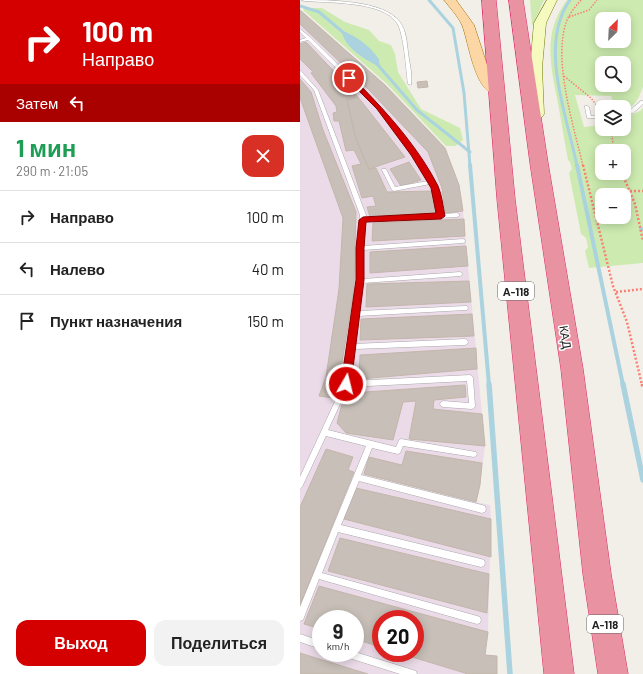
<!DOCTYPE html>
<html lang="ru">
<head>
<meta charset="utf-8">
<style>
  :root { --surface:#fff; --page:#f2f2f2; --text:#222; --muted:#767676; --line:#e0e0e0; --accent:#d40000 }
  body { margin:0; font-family:Barlow,sans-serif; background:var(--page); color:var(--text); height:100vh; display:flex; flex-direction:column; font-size:15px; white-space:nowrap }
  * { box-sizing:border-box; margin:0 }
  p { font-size:13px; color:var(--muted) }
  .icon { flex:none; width:22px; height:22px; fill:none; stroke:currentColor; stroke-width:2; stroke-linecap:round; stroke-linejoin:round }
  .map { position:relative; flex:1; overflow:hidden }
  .sheet { display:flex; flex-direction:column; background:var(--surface); width:300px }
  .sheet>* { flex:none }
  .hud { background:#d40000; color:#fff; overflow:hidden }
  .needle { width:26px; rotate:24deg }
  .fabs { position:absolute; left:295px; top:12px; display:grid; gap:8px }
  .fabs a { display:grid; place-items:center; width:36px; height:36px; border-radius:8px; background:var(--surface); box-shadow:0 2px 10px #0003; font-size:20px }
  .speed { position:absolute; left:12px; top:610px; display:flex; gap:8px; font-size:20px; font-weight:700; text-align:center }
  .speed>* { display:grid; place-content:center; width:52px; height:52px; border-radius:50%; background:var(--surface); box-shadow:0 2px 10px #0003; line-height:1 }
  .speed small { font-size:10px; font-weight:400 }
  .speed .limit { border:6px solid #d22; background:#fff; color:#111 }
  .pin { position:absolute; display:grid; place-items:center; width:34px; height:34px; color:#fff; margin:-17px; border:2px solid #fff; border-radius:50%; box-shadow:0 1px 4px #0007 }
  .me { position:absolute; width:44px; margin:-22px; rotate:8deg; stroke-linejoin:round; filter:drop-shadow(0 0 3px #0008) }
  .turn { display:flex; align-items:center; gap:14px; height:84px; padding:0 16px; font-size:18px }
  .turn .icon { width:52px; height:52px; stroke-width:2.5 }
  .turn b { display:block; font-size:28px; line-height:34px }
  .then { display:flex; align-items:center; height:38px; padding:0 16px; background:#0003; gap:8px; font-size:15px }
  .round { display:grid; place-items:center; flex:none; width:42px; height:42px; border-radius:12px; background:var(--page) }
  .overview { display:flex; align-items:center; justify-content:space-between; height:68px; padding:0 16px }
  h1 { font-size:24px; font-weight:700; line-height:30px; color:#1e9e55 }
  .action { display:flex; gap:8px; margin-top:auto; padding:8px 16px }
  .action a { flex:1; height:46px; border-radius:12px; background:var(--accent); color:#fff; font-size:16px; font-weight:700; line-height:46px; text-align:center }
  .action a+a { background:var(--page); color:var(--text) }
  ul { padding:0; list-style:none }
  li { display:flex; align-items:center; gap:12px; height:52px; padding:0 16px; border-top:1px solid var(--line) }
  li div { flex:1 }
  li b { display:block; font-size:15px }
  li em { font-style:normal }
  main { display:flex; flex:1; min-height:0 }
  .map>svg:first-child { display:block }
  .industrial { fill:#ebdbe8; fill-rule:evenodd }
  .grass { fill:#cdebb0; fill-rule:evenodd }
  .water { fill:#aad3df }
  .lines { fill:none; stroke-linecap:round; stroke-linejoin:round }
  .stream-far2 { stroke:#aad3df; stroke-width:3 }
  .stream-far1 { stroke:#aad3df; stroke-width:4 }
  .stream { stroke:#aad3df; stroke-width:5.5 }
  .building { fill:#c7bfb8; stroke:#c4b6ab }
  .lane-casing { stroke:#a9a9a9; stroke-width:1 }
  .secondary-casing { stroke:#707d05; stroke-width:1 }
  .primary-casing { stroke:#a06b00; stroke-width:1 }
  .highway-casing { stroke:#dc2a67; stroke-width:1 }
  .path-far2 { stroke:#fa8072; stroke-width:1.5; stroke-dasharray:1.5 1.5; stroke-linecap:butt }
  .path-far1 { stroke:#fa8072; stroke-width:2.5; stroke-dasharray:2 2; stroke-linecap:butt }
  .path { stroke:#fa8072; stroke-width:3; stroke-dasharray:2.5 2.5; stroke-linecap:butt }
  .lane { fill:#fff; fill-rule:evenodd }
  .secondary { fill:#f7fabf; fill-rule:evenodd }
  .primary { fill:#fcd6a4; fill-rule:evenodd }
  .highway { fill:#e892a2; fill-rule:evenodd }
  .route { fill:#d40000; stroke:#8a0000 }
  .labels { text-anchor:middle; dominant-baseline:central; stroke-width:3; stroke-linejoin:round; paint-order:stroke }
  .shield { fill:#fff; stroke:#646464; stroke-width:1 }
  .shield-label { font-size:11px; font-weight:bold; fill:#222 }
  .street-label { font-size:12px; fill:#222; stroke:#fff }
</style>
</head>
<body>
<main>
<section class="sheet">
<div class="hud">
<div class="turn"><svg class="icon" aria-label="right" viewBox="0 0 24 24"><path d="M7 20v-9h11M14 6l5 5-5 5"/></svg><div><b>100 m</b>Направо</div></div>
<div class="then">Затем<svg class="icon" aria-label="left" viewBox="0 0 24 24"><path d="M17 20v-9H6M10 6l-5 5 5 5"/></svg></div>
</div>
<div class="overview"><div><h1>1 мин</h1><p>290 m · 21:05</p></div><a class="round" style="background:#d93025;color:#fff"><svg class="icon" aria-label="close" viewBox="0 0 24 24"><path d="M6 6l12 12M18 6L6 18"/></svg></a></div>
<ul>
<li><svg class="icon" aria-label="right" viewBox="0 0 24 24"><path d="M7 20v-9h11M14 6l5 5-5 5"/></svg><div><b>Направо</b></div><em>100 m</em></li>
<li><svg class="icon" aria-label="left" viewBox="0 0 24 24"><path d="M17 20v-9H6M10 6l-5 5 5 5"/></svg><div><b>Налево</b></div><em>40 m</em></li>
<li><svg class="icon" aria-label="arrive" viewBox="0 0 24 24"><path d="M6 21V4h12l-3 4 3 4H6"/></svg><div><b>Пункт назначения</b></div><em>150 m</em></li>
</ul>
<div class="action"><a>Выход</a><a>Поделиться</a></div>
</section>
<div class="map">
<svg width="343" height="674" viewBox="0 0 343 674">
  <rect width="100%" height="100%" fill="#f2efe9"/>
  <path class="industrial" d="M0 10 85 85 145 148 159 185 163 211 185 446 180 485 176 502 190 505 191 519 188 632 185 655 197 656V674H0ZM21 619H55V653H21ZM81 619H115V653H81Z"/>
  <g class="grass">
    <polygon points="230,0 244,0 232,26"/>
    <path d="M267 0H343V87C339 96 336 108 324 109V107H315L311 96 275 95 284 127 302 125V129H324V118L340 111 343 108V263L289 268 285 251 288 247 286 238 281 234 269 173 272 169 270 162 268 160C264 139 261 119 257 98 250 63 243 32 267 0ZM302 19H324V41H302ZM302 63H324V85H302ZM302 151H324V173H302ZM302 195H324V217H302Z"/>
    <polygon points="7,8 22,8 45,22 69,30 79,41 91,45 95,54 98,72 121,109 160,128 163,140 155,146 146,146 87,84 3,10"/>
  </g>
  <path class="water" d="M42 31C54 34 71 47 78 58 80 60 79 64 80 67 67 61 43 47 42 31Z"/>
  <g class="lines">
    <g class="stream-far2">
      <polyline points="129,0 153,28 164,93 170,166"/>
      <path d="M270 0C238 45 267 116 277 166"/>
      <polyline points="0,6 19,12 45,34"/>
      <polyline points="77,64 117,110 170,152"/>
    </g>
    <g class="stream-far1">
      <polyline points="170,165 189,385"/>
      <polyline points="277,165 323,385"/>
      <polyline points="341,229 343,229"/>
    </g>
    <g class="stream">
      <polyline points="189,384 210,674"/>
      <polyline points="323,384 343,480"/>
    </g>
  </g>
  <g class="building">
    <polygon points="0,10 85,85 145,148 159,185 163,211 145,213 142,188 128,152 70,91 0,24"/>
    <polygon points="6,42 46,84 35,88 38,91 49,87 58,97 47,100 56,139 69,169 76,168 87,192 134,191 136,214 70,217 67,207 76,206 73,196 62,198 52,166 61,164 54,150 46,151 39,121 34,121 33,113 37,112 36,106 11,73 13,72 0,59 0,44"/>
    <polygon points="0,79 11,92 23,130 56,212 54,289 38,387 33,398 19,396 26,377 39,289 43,218 0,98"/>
    <polygon points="127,81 128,87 118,88 117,82"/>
    <polygon points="58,97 105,157 69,169 56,139 47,100"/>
    <polygon points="109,162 121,180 101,186 90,169"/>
    <polygon points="164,219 165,236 72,241 73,223"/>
    <polygon points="166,246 168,266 70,273 70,252"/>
    <polygon points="169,281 171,302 66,307 67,284"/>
    <polygon points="172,314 174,336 60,340 61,319"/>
    <polygon points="176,348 177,369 59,379 60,355"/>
    <polygon points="165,385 166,397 134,400 133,409 182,414 185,446 109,439 116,401 103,402 93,440 46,433 37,423 42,404 48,402 51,393"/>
    <polygon points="26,449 53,457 48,470 54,472 0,605 0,507"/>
    <polygon points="106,451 182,463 180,485 176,502 64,474 69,457 102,465"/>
    <polygon points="56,488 191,519 191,557 44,519"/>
    <polygon points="40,538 189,574 187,613 28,571"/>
    <polygon points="19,586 188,632 185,655 197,656 197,674 168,674 99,653 115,653 115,619 81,619 81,647 55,639 55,619 21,619 21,629 4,624"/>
    <polygon points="0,653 68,674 0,674"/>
  </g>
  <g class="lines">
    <g class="lane-casing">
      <g id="lane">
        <path d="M2 0C28 0 84 0 100 22 106 30 107 43 108 52 109 62 113 75 111 85L108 84C106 70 104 34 97 23 83 1 28 3 4 1Z"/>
        <polygon points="0,29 10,37 81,107 116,153 137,188 143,214 157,213 160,215 157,217 65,222 63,246 163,239 166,241 163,243 63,250 63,279 160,272 163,274 160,276 63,283 59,311 165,306 167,306 168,308 167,310 165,310 58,316 54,344 165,339 167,340 168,342 167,344 165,345 54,349 50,381 170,375 172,376 173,378 175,406 174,408 172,409 143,407 141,406 140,404 141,402 143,401 169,403 167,381 48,387 28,430 96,447 99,440 101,439 176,452 177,454 176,456 174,457 103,446 100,453 98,454 72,448 61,475 182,505 185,506 186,509 185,512 182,513 59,481 41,525 181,559 184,560 185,563 184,566 181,567 38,532 22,573 177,616 180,617 181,620 180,623 177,624 19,579 3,620 0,621 0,607 66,446 26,436 2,487 0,489 0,477 43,384 57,281 57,248 60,215 14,90 0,75 0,71 1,71 18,90 66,215 65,218 138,214 133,188 130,184 94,191 92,190 82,170 82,169 86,169 95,187 128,181 112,155 77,109 8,40 0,42 0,40 6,38 0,32"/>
        <polygon points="341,101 343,101 343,104 333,113 324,115 324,113 329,111"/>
        <polygon points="285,106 287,106 289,107 291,116 302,116 302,118 287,118 285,107"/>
        <polygon points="0,634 21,641 21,649 0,642"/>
        <polygon points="55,652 113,670 116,671 117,674 100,674 46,657 43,656 42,653 55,653"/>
      </g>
    </g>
    <g class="secondary-casing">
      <polygon id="secondary" points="247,0 257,0 246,23 242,68 244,114 242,117 237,118 232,117 230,114 230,68 234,23"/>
    </g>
    <g class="primary-casing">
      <path id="primary" d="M144 0H156L174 25 191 77 204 91 202 94C175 101 169 41 162 25 158 16 150 8 144 0Z"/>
    </g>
    <g class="highway-casing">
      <g id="highway">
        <polygon points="182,0 196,0 215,199 274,674 244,674 197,199"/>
        <polygon points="209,0 223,0 248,163 283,369 311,574 328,674 298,674 283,574 261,369 230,163"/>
      </g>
    </g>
    <g class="path-far2">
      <path d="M281 0C275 7 269 14 266 23 253 62 274 127 283 166"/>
      <polyline points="269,17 289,10 297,0"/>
      <polyline points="264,76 291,98 300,110"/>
      <polyline points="311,129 314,151"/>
    </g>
    <g class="path-far1">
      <polyline points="283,165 313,286 327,322 342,385"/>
      <polyline points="322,173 335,204 343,241"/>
      <polyline points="330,191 343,191"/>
      <polyline points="316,292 343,289"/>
    </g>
    <polyline class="path" points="342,384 343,389"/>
    <use href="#lane" class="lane"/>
    <use href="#secondary" class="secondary"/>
    <use href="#primary" class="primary"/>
    <use href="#highway" class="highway"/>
  </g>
  <path class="route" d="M47 76H51C84 109 117 145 138 186 142 195 143 207 145 216L141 219 66 222 64 248V280L51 384 49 387 46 388 43 387 41 384 56 280V248L59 220 63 217 136 213 131 188 111 155 77 109 47 79Z"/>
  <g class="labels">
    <g class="shield">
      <rect x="198" y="282" width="36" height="18" rx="3"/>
      <rect x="287" y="615" width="36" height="18" rx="3"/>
    </g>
    <g class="shield-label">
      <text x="216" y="291">А-118</text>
      <text x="305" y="624">А-118</text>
    </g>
    <g class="street-label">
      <text transform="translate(266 337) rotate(81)">КАД</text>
    </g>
  </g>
</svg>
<div class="fabs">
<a><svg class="needle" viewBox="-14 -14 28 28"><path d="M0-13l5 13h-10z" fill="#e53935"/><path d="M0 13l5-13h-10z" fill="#767676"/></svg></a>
<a><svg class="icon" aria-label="search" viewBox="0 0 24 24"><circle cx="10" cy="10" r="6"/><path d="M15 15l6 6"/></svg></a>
<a><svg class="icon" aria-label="layers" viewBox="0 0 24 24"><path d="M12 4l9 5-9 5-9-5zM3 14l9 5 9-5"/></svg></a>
<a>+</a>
<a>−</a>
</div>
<div class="speed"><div>9<small>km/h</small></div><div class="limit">20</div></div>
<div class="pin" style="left:49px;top:78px;background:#d93025"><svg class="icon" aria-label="arrive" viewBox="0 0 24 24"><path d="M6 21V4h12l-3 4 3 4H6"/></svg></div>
<svg class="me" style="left:46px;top:384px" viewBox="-20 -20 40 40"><circle r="17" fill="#d40000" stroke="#fff" stroke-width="3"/><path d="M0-11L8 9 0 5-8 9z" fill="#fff"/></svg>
</div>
</main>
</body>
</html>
